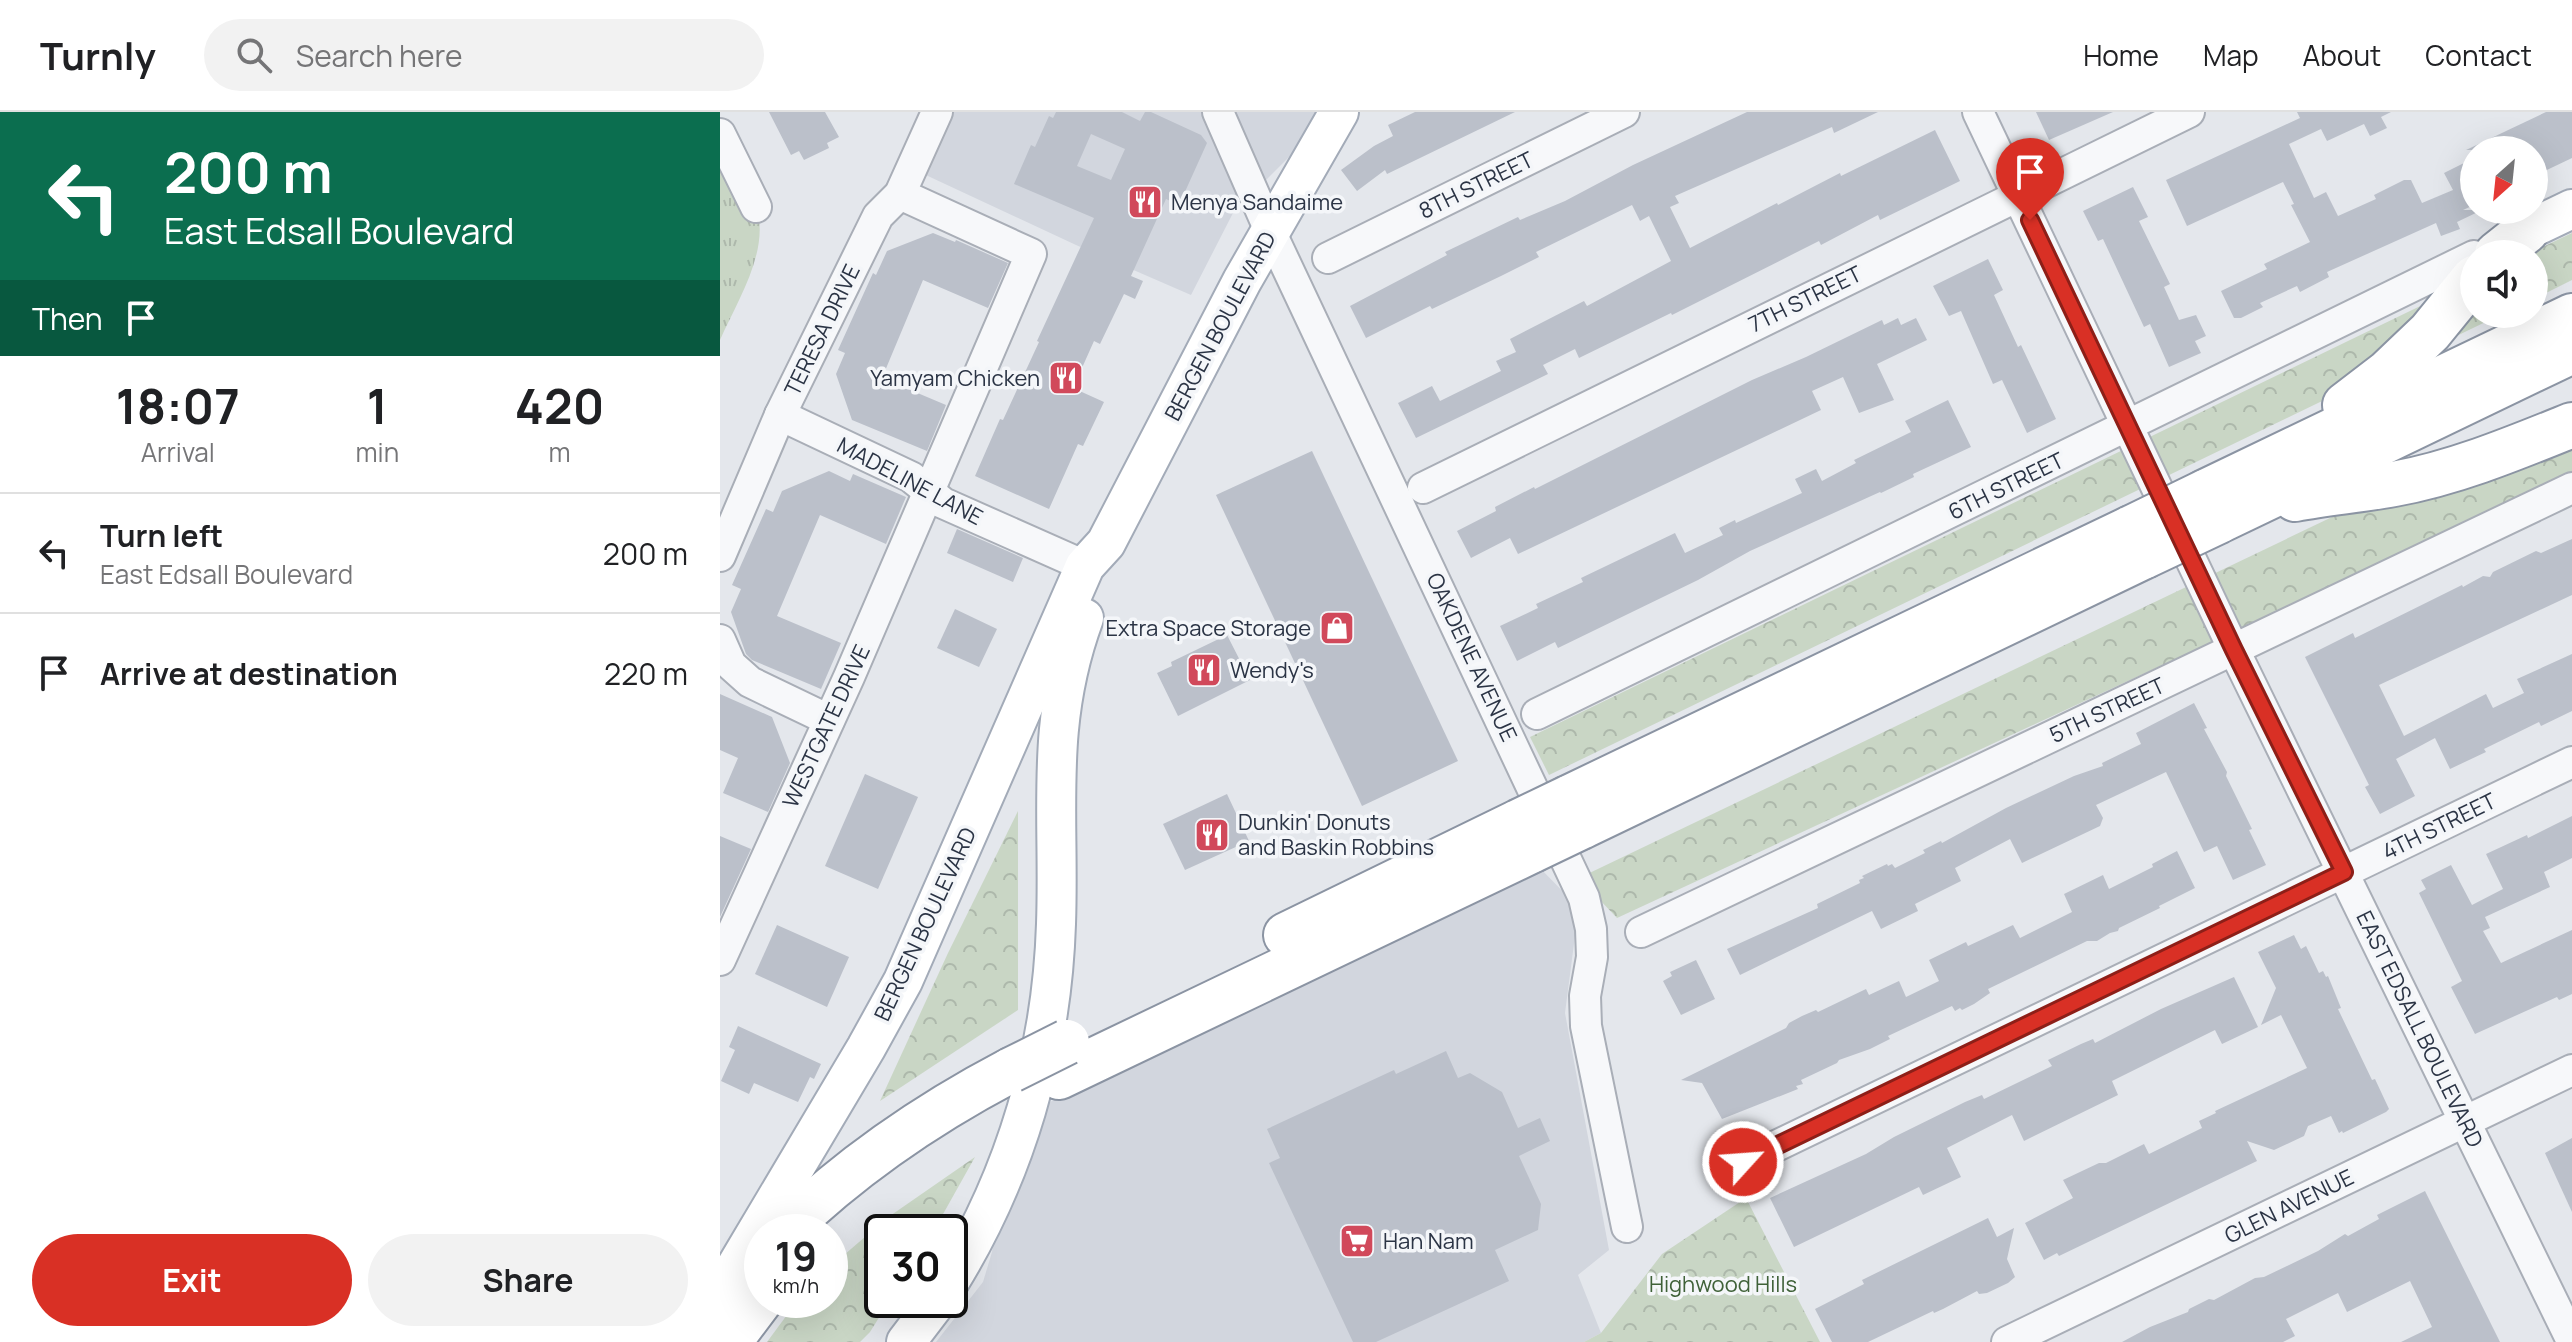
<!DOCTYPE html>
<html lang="en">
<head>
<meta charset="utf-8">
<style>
  :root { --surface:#fff; --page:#f2f2f2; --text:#202124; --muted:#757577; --line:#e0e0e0; --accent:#d93025 }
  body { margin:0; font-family:Manrope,sans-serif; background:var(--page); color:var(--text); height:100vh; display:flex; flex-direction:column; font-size:30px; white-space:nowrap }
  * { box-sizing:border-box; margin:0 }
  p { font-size:26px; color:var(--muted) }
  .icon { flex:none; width:44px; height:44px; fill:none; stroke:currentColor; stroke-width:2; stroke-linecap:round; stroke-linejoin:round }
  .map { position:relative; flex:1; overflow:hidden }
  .sheet { display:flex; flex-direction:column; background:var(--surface); width:720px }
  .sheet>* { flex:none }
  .guide { background:#0b6e4f; color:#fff; overflow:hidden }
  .needle { width:52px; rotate:207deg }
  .fabs { position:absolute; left:1740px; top:24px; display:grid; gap:16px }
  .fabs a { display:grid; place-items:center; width:88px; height:88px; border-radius:50%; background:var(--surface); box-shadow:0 8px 32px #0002; font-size:40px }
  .speed { position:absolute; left:24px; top:1102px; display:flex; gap:16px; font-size:40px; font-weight:700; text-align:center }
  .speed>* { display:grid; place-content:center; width:104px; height:104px; border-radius:50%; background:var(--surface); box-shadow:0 8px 32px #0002; line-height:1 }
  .speed small { font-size:20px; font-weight:400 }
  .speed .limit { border:4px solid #111; border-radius:12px; background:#fff; color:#111 }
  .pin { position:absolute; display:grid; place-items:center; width:68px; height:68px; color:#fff; margin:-82px -34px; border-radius:50% 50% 50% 0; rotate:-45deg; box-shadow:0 0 8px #0007 }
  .pin .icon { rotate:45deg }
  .me { position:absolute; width:88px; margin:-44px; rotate:64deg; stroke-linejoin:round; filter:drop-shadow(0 0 6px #0008) }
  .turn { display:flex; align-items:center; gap:28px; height:168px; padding:0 32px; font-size:36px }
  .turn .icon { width:104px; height:104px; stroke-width:2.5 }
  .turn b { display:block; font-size:56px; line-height:68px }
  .then { display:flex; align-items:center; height:76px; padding:0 32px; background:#0003; gap:16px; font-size:30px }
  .eta { display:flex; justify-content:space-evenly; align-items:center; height:136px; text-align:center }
  .eta b { font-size:48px; font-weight:700; line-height:56px }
  .button { display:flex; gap:16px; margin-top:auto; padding:16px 32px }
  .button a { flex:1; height:92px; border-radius:48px; background:var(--accent); color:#fff; font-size:32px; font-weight:700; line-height:92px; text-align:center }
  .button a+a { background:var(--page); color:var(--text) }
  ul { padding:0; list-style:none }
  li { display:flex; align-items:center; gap:24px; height:120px; padding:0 32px; border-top:2px solid var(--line) }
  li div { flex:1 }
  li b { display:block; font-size:30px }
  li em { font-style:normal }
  header { display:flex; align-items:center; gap:48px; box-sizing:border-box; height:112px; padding:0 40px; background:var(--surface); border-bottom:2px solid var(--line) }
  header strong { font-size:38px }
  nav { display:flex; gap:44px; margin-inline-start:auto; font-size:28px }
  .search { width:560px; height:72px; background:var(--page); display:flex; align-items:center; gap:20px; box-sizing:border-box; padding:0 28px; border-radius:44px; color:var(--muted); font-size:30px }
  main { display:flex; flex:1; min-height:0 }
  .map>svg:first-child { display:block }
  .built { fill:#d2d6de }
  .grass { fill:url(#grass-tufts) }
  .forest { fill:url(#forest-crowns) }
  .building { fill:#bbc0ca; fill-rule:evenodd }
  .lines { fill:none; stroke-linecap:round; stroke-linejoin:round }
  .minor-casing { stroke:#a9aeb7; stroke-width:34 }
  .major-casing { stroke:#a3abb8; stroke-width:42 }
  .highway-casing { stroke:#8b94a3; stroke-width:48 }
  .minor { stroke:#f7f8fa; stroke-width:30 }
  .major { stroke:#fff; stroke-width:38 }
  .highway { stroke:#fff; stroke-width:44 }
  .highway-bridge-casing { stroke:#8b94a3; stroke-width:48; stroke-linecap:butt }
  .highway-bridge { stroke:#fff; stroke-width:44 }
  .route-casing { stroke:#8d1f18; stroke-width:20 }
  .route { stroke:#d93025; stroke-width:14 }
  .labels { text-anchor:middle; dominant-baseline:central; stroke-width:7; stroke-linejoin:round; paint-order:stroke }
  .street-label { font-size:22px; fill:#2b3445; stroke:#f4f6f9 }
  .poi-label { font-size:22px; fill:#2b3445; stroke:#f4f6f9; text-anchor:start }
  .park-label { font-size:22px; fill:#3f6138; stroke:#f4f6f9 }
</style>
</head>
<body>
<header>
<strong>Turnly</strong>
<div class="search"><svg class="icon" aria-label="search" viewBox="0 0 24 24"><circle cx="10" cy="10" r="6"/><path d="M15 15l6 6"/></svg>Search here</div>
<nav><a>Home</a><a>Map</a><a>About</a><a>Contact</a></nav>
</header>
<main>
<section class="sheet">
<div class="guide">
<div class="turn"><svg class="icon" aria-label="left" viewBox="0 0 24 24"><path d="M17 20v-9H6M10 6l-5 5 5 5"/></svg><div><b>200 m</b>East Edsall Boulevard</div></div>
<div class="then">Then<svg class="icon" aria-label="arrive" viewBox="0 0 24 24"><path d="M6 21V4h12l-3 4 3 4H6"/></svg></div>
</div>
<div class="eta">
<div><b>18:07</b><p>Arrival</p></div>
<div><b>1</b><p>min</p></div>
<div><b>420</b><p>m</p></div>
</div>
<ul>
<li><svg class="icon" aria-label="left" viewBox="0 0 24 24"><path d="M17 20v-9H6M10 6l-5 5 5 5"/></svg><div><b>Turn left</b><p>East Edsall Boulevard</p></div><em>200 m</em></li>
<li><svg class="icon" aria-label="arrive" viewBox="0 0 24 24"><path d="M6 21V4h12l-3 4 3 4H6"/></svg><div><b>Arrive at destination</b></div><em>220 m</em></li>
</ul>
<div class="button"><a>Exit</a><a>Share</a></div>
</section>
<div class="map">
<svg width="1852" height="1230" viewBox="0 0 1852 1230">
  <defs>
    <pattern id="grass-tufts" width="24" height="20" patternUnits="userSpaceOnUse" patternTransform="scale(2)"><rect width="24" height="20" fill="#c9d6c5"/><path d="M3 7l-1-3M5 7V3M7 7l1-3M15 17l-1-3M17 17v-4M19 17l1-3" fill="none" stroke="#adb8ab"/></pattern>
    <pattern id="forest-crowns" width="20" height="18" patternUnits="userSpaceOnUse" patternTransform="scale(2)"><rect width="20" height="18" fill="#c9d6c5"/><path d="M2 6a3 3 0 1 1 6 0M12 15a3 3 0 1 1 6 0" fill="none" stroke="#adb8ab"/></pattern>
  </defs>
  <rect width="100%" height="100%" fill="#e4e7ec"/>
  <g class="built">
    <polygon points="204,0 614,0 513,101 471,183 356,133 180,51"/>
    <polygon points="816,752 862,799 855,824 845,901 889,1138 858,1163 881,1221 864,1230 216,1230 263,1170 272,1140 276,1112 324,993"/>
  </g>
  <path class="grass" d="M0 22C12 45 27 69 36 94 51 138 17 189 0 228Z"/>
  <g class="forest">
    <polygon points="1852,121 1852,168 1814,187 1814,142 1808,142"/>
    <polygon points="1754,168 1754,202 1782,202 829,663 810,625"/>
    <polygon points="1852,290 1852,363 897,806 859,766"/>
    <polygon points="298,699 298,898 160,989 228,841"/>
    <polygon points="255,1045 213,1120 162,1120 162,1188 170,1188 150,1220 140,1230 47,1230 78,1188 110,1188 110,1155 167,1106"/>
    <polygon points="1026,1086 1100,1230 864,1230 881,1221 942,1142"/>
  </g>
  <g class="building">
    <polygon points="49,0 105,0 119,25 107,31 109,36 84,48 79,39 71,43"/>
    <path d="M336 0H402L420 9 425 0H431L481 23 487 31 459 93 446 87 411 164 423 169 415 187 404 182 380 232 374 229 353 276 384 290 363 334 358 332 329 397 255 364 280 307 283 308 319 230 317 229 374 106 294 72 311 33 315 35 329 4 333 6ZM371 22 405 37 391 68 357 54Z"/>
    <polygon points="695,0 795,0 667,62 665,58 637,79 621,58 654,34 673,24 668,13"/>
    <polygon points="1027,0 1158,0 1114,21 1112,15 955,84 959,91 950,95 970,136 1057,91 1058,93 1120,61 1121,64 1215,18 1240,69 1160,108 1158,103 1101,133 1099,129 952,203 951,201 859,246 855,237 823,253 828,262 696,326 678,291 712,274 720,289 781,259 776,249 796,240 790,227 864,189 867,194 951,149 929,104 920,109 912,93 816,140 819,145 781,164 712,197 710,194 646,226 630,194 727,143 725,140 798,105 800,108 845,89 913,53"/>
    <polygon points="1316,0 1393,0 1329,28"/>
    <polygon points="1577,0 1671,0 1661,5 1667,16 1650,24 1644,12 1607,29 1601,17 1569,32 1594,86 1606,80 1618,104 1656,87 1654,83 1684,68 1691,68 1702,91 1733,78 1724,61 1754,46 1754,93 1743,98 1762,98 1737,110 1740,117 1721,124 1716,111 1607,160 1609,165 1580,180 1577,174 1540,191 1543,195 1521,206 1514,206 1501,179 1547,157 1544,152 1590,130 1571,93 1574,92 1563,70 1467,114 1446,68 1580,6"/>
    <polygon points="1826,0 1852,0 1852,46 1814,64 1814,38 1746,38"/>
    <polygon points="1413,75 1428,105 1419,109 1450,172 1444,175 1459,208 1476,203 1486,224 1475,229 1481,241 1449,255 1430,212 1424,215 1383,127 1378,129 1363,99"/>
    <polygon points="213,121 235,130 236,128 288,151 268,196 203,168 162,266 226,293 207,339 132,308 116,262 125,241 118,238 153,161 156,163 167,139"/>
    <polygon points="1268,147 1283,178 1274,183 1298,235 1301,233 1336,307 1307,321 1282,268 1273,272 1241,199 1229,204 1213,174"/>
    <polygon points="1178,206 1181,213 1196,206 1207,228 1157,252 1174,288 1139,301 1123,265 1092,279 1101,298 798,442 790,426 751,446 737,419 776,399 775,395 814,375 815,377 1032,268 1086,245 1162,208 1164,213"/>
    <polygon points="1228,288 1251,335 1193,362 1194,365 1161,381 1160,380 1030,439 978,468 838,536 835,530 797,549 780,514 818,496 816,492 863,470 861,466 955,421 965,441 1003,423 999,416 1015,408 1016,411 1082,381 1075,367 1096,357 1102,369 1136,351 1134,348 1191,320 1185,309"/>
    <polygon points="592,339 738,649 642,694 496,383"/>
    <polygon points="109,359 130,369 133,362 186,385 166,432 100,403 57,504 121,531 101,577 32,548 26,542 11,500 21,477 12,473 46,397 53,400 62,379"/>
    <polygon points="237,417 303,446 293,470 227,441"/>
    <polygon points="1852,427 1852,483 1659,573 1684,624 1766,582 1773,596 1804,581 1797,567 1852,542 1852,599 1821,614 1819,610 1764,637 1766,640 1730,657 1715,626 1676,647 1695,684 1660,702 1645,675 1649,673 1585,545 1633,521 1635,526 1742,473 1743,475 1763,464 1770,465 1773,460 1816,439 1821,441"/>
    <polygon points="235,497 277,517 259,555 217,536"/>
    <polygon points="507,523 530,568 458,604 437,561 452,554 451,550"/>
    <polygon points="0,582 52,605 70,651 48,700 3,681 18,646 0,638"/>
    <polygon points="1474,591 1487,616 1484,617 1507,660 1506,664 1532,717 1529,718 1546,753 1513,768 1497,734 1484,740 1446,660 1376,693 1383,706 1380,714 1302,751 1290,727 1235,756 1241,769 1195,792 1198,799 1161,817 1152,799 1020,863 1007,837 1098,796 1097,792 1140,771 1139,768 1144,766 1142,764 1167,752 1168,754 1172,752 1175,756 1205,741 1203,738 1221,729 1222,731 1286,696 1354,664 1383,654 1382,651 1421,632 1416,621"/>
    <polygon points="145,662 198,685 158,777 105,754"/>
    <polygon points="507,682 529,729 465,758 443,712"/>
    <polygon points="1852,704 1852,746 1824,760 1830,775 1765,805 1770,816 1763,819 1781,851 1852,818 1852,882 1839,888 1837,885 1755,922 1731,875 1742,869 1699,781 1706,777 1701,768 1731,753 1752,793 1783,777 1766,742 1807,723 1808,726"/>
    <polygon points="0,724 31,737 0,805"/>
    <polygon points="1457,739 1475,776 1439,794 1440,796 1399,816 1398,819 1390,821 1377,829 1367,829 1268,877 1270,881 1254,892 1242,898 1240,896 1235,899 1232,894 1168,924 1170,927 1150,937 1119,948 1117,951 1081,968 1083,972 1076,974 1078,977 1002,1007 982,971 961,968 1066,916 1069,911 1082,904 1096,898 1098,900 1146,877 1149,883 1179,869 1186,885 1219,869 1209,848 1246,830 1248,834 1293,813 1300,826 1352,800 1344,782 1383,763 1389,777 1433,755 1432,752"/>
    <polygon points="57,813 129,845 107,895 35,862"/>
    <polygon points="1574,823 1581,837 1586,834 1599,861 1603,859 1606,865 1608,864 1621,896 1618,897 1652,968 1655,967 1669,997 1666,1000 1623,1021 1622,1019 1619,1021 1611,1004 1588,1014 1584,1024 1554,1038 1527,1029 1537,1049 1339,1144 1337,1141 1324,1148 1305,1111 1353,1086 1343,1068 1379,1051 1386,1051 1424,1032 1429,1042 1482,1016 1479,1009 1496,1001 1495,999 1587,956 1561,903 1541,913 1556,876 1538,840"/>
    <polygon points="976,848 995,887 961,903 943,869 952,864 950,860"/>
    <polygon points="1514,865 1538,915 1502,932 1495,918 1392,969 1398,983 1304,1029 1292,1003 1227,1036 1241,1065 1203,1083 1199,1075 1074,1135 1050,1086 1146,1042 1174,1025 1245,990 1262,983 1264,987 1332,954 1328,948 1361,932 1373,927 1375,931 1441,897"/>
    <polygon points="18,914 101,952 94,967 90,965 78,990 34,971 29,982 1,969 15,938 9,935"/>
    <polygon points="726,939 738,966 750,961 782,980 798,1016 820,1006 830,1029 799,1044 821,1092 818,1118 775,1138 789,1169 656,1230 633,1230 549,1051 560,1046 547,1017 674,958 676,962"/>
    <polygon points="1852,1026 1852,1100 1825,1041"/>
    <polygon points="1705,1079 1780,1230 1681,1230 1712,1215 1690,1169 1627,1200 1618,1181 1566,1207 1575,1224 1563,1230 1402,1230 1430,1215 1468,1200 1469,1197 1489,1187 1494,1188 1535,1166 1544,1165 1598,1139 1625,1122 1628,1124 1659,1107 1657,1103"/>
    <polygon points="1268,1106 1277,1125 1294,1116 1287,1147 1295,1165 1288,1171 1267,1181 1259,1182 1257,1179 1223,1197 1214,1201 1213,1199 1148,1230 1112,1230 1095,1197 1144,1172 1142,1168"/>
  </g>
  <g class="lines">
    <g class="minor-casing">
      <g id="minor">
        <polyline points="498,0 550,119 864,786 871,817 872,845 865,884 866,914 907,1115"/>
        <polyline points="1258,0 1514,538 1852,1229"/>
        <polyline points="0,22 36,95"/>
        <polyline points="608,146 904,0"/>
        <polyline points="60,303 191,365 223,391 365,454"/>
        <polyline points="703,376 1469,0"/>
        <polyline points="0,444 60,303 158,104 180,82 217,0"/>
        <polyline points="0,528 11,553 30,570 109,608"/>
        <polyline points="817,602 1754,144"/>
        <polyline points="921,820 1852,376"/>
        <polyline points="0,848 129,565 311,142 180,82"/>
        <polyline points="1023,1050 1852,650"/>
        <polyline points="1287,1230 1852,958"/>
      </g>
    </g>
    <g class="major-casing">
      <g id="major">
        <polyline points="1806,119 1852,97"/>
        <polyline points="8,1168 146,936 183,869 365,454 386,431 522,169 619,0"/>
        <path d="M230 1169C296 1062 332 939 336 812 340 702 324 614 364 506"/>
        <polyline points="186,1230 218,1188"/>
      </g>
    </g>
    <g class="highway-casing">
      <g id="highway">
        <polyline points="1777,142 1806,119"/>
        <polyline points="1625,293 1668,260 1710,220 1754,166"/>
        <polyline points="1485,380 1852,204"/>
        <path d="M1575 387C1608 381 1641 378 1674 372 1735 361 1795 336 1852 313"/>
        <polyline points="1499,409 1852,239"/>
        <polyline points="848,686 1411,416"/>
        <polyline points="861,715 1425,444"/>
        <polyline points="566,823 798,710"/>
        <polyline points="339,965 813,738"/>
        <path d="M63 1120C132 1053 207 1002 291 958"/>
        <polyline points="0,1195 42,1143"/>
        <polyline points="9,1230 42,1186"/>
      </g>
    </g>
    <use href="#minor" class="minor"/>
    <use href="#major" class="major"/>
    <use href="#highway" class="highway"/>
    <g class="highway-bridge-casing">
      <g id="highway-bridge">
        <polyline points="1411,416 1485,380"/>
        <polyline points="1425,444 1499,409"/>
        <polyline points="798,710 848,686"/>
        <polyline points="813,738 861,715"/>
        <polyline points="291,958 347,930"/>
      </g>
    </g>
    <use href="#highway-bridge" class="highway-bridge"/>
  </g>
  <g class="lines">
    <g class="route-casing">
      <polyline id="route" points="1023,1050 1624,760 1514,538 1310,108"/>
    </g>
    <use href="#route" class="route"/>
  </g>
  <defs>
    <g id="restaurant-square" transform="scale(1.8)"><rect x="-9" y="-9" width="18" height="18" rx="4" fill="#d1495b" stroke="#f4f6f9"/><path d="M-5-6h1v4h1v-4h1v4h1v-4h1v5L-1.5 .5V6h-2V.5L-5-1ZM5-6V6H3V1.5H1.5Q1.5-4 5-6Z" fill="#fff"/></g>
    <g id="shop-square" transform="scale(1.8)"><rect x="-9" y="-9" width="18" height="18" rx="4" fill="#d1495b" stroke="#f4f6f9"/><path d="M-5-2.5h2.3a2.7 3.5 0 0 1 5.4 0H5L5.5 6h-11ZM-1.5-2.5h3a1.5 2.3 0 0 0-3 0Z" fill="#fff"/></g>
    <g id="supermarket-square" transform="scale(1.8)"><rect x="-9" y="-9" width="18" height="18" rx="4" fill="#d1495b" stroke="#f4f6f9"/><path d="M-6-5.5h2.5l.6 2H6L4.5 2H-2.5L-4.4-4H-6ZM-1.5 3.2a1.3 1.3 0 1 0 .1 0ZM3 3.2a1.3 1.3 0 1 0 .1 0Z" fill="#fff"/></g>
  </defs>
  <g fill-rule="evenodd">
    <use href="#restaurant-square" x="425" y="90"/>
    <use href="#restaurant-square" x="346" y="266"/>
    <use href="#shop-square" x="617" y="516"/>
    <use href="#restaurant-square" x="484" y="558"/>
    <use href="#restaurant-square" x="492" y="723"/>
    <use href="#supermarket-square" x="637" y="1129"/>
  </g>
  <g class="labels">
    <g class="street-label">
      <text transform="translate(756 73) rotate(-26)">8TH STREET</text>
      <text transform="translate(1085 187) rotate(-26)">7TH STREET</text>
      <text transform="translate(500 214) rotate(-62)">BERGEN BOULEVARD</text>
      <text transform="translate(102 218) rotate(-64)">TERESA DRIVE</text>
      <text transform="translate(190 369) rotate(28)">MADELINE LANE</text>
      <text transform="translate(1286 374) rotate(-26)">6TH STREET</text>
      <text transform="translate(752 545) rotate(65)">OAKDENE AVENUE</text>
      <text transform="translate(1387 598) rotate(-25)">5TH STREET</text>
      <text transform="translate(106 614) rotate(-65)">WESTGATE DRIVE</text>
      <text transform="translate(1719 714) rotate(-26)">4TH STREET</text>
      <text transform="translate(205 812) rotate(-65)">BERGEN BOULEVARD</text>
      <text transform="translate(1700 917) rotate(64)">EAST EDSALL BOULEVARD</text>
      <text transform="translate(1569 1094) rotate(-26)">GLEN AVENUE</text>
    </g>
    <g class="poi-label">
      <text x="451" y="90">Menya Sandaime</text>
      <text x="320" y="266" text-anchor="end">Yamyam Chicken</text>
      <text x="591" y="516" text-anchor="end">Extra Space Storage</text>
      <text x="510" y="558">Wendy's</text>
      <text x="518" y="710">Dunkin' Donuts<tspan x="518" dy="25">and Baskin Robbins</tspan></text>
      <text x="663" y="1129">Han Nam</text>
    </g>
    <g class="park-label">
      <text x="1003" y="1172">Highwood Hills</text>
    </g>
  </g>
</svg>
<div class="fabs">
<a><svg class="needle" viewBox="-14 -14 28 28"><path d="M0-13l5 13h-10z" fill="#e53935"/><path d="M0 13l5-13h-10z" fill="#757577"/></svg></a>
<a><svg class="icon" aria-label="sound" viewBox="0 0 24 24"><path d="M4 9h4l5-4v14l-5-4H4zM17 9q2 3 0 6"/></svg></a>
</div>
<div class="speed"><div>19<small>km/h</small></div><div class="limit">30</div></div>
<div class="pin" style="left:1310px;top:108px;background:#d93025"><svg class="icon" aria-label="arrive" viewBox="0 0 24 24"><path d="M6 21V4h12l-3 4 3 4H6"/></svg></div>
<svg class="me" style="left:1023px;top:1050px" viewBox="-20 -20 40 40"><circle r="17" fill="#d93025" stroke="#fff" stroke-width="3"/><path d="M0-11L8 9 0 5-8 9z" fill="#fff"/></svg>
</div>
</main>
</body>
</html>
